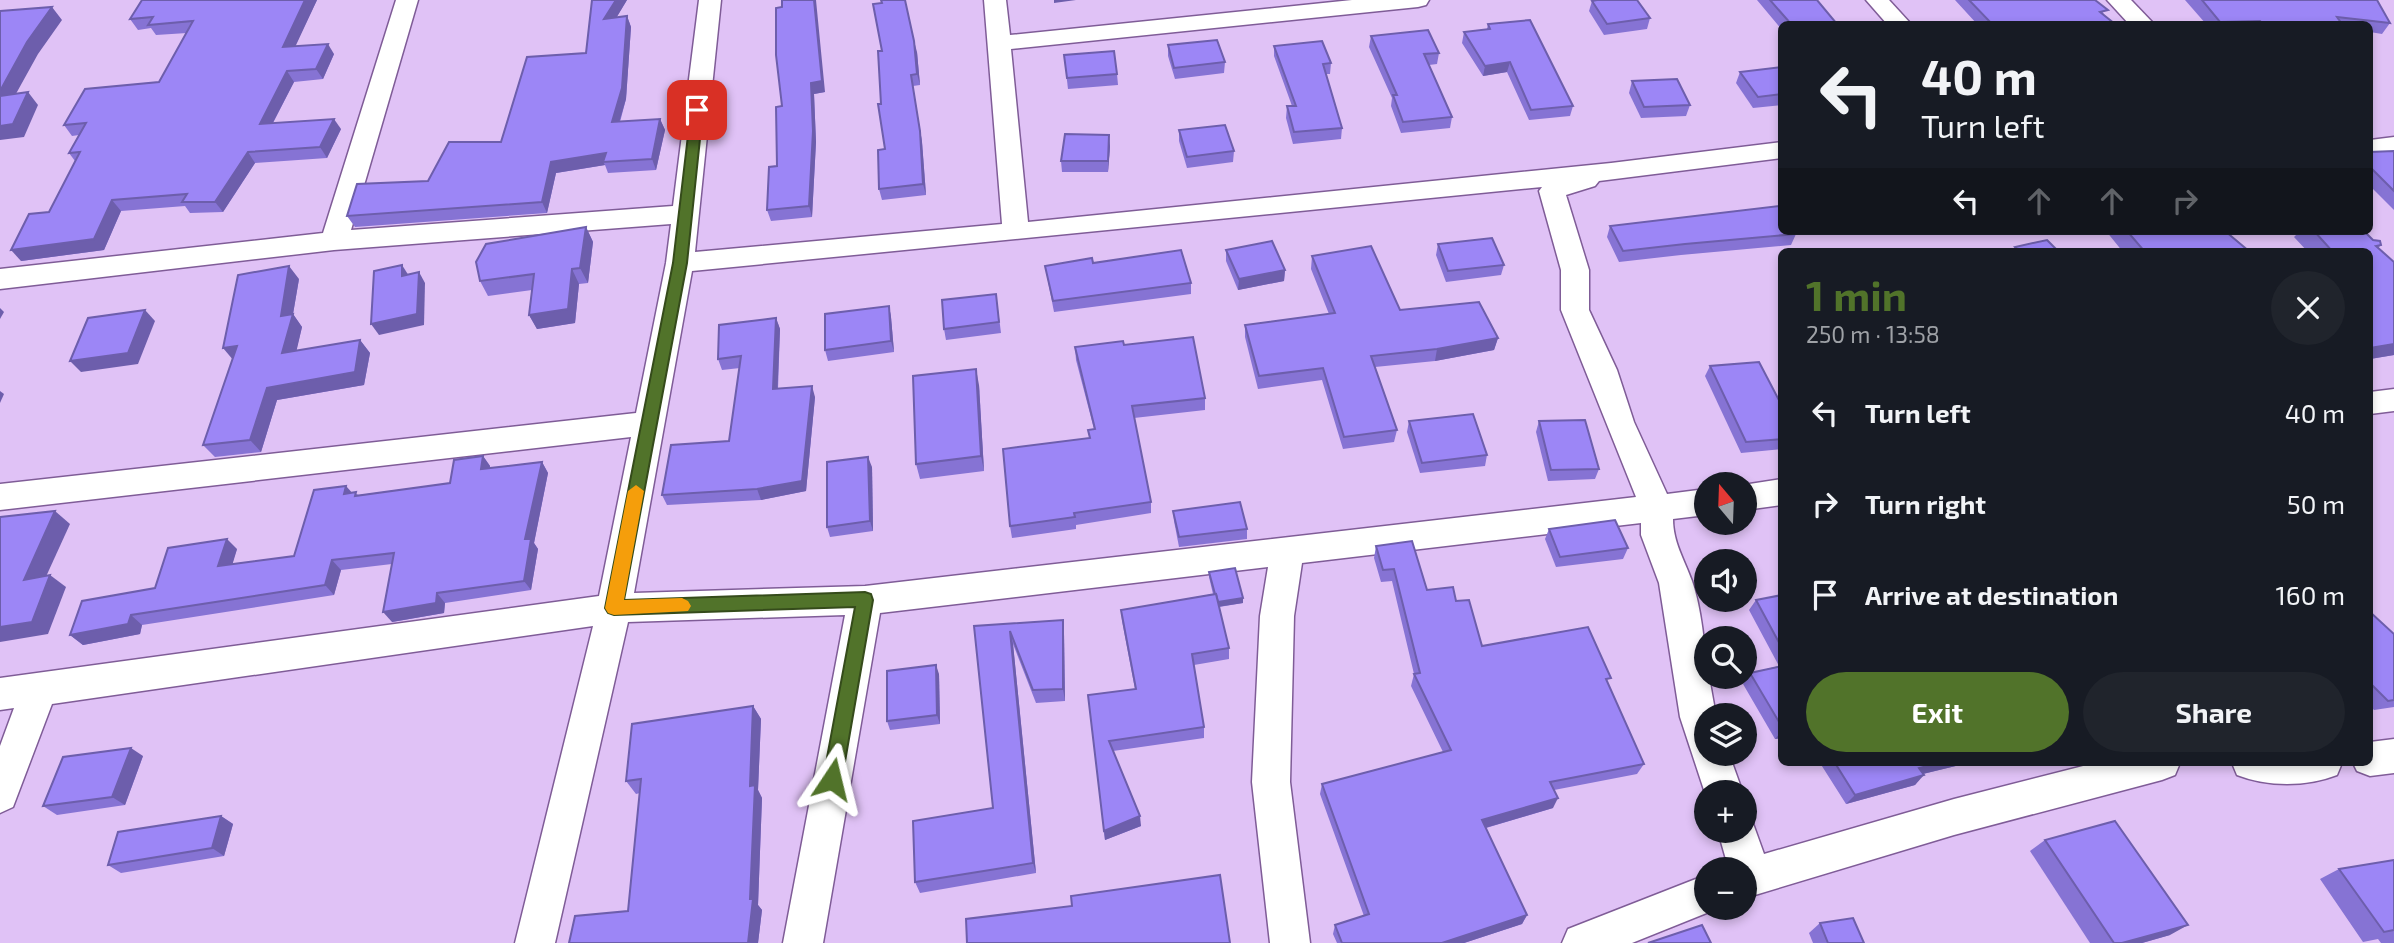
<!DOCTYPE html>
<html lang="en">
<head>
<meta charset="utf-8">
<style>
  :root { --surface:#171b24; --page:#20242c; --text:#f1f3f6; --muted:#9ea1a6; --accent:#51732a }
  body { margin:0; font-family:"Exo 2",sans-serif; background:var(--page); color:var(--text); height:100vh; display:flex; flex-direction:column; font-size:26px; white-space:nowrap }
  * { box-sizing:border-box; margin:0 }
  p { font-size:23px; color:var(--muted) }
  .icon { flex:none; width:38px; height:38px; fill:none; stroke:currentColor; stroke-width:2; stroke-linecap:round; stroke-linejoin:round }
  .map { position:relative; flex:1; overflow:hidden }
  .details { position:absolute; left:1778px; top:248px; width:595px; height:518px; display:flex; flex-direction:column; background:var(--surface); border-radius:10px; box-shadow:0 4px 10px #0003 }
  .details>* { flex:none }
  .banner { position:absolute; left:1778px; top:21px; width:595px; height:214px; border-radius:10px; box-shadow:0 4px 10px #0003; background:#171b24; color:var(--text); overflow:hidden }
  .needle { width:46px; rotate:341deg }
  .tools { position:absolute; left:1694px; top:472px; display:grid; gap:14px }
  .tools a { display:grid; place-items:center; width:63px; height:63px; border-radius:50%; background:var(--surface); box-shadow:0 4px 10px #0003; font-size:35px }
  .pin { position:absolute; display:grid; place-items:center; width:60px; height:60px; color:#fff; margin:-30px; border-radius:14px; box-shadow:0 4px 10px #0006 }
  .me { position:absolute; width:77px; margin:-38px; rotate:10deg; stroke-linejoin:round; filter:drop-shadow(0 0 5px #0008) }
  .turn { display:flex; align-items:center; gap:24px; height:147px; padding:0 28px; font-size:32px }
  .turn .icon { width:91px; height:91px; stroke-width:2.5 }
  .turn b { display:block; font-size:49px; line-height:60px }
  .lanes { display:flex; align-items:center; height:66px; padding:0 28px; background:#0003; justify-content:center; gap:35px; direction:ltr }
  .lanes .off { opacity:.35 }
  .round { display:grid; place-items:center; flex:none; width:74px; height:74px; border-radius:37px; background:var(--page) }
  .head { display:flex; align-items:center; justify-content:space-between; height:119px; padding:0 28px }
  h1 { font-size:42px; font-weight:700; line-height:52px; color:var(--accent) }
  .action { display:flex; gap:14px; margin-top:auto; padding:14px 28px }
  .action a { flex:1; height:80px; border-radius:42px; background:var(--accent); color:#fff; font-size:28px; font-weight:700; line-height:80px; text-align:center }
  .action a+a { background:var(--page); color:var(--text) }
  ul { padding:0; list-style:none }
  li { display:flex; align-items:center; gap:21px; height:91px; padding:0 28px }
  li div { flex:1 }
  li b { display:block; font-size:26px }
  li em { font-style:normal }
  .map>svg:first-child { display:block }
  .lines { fill:none; stroke-linecap:round; stroke-linejoin:round }
  .minor-casing { stroke:#7f5c97; stroke-width:3 }
  .minor { fill:#fff; fill-rule:evenodd }
  .wall { fill:#8673d4 }
  .shaded-wall { fill:#6d5eac }
  .building { fill:#9c86f6; stroke:#6d5eac; stroke-width:2 }
  .route { fill:#51732a; stroke:#354b1b; stroke-width:2 }
  .slow { fill:#f59e0b }
</style>
</head>
<body>
<div class="map">
<svg width="2394" height="943" viewBox="0 0 2394 943">
  <rect width="100%" height="100%" fill="#e0c2f6"/>
  <g class="lines">
    <g class="minor-casing">
      <g id="minor">
        <path d="M396 0H418L351 230 673 206 699 0H721L695 252 1002 224 984 0H1006L1010 35 1352 0H1429L1426 5 1418 7 1011 49 1028 222 1611 163 1782 142V158L1599 181 1595 186 1566 195 1589 270V310L1617 370 1634 422 1667 494 1706 489V515L1673 519C1673 542 1684 559 1692 581 1701 607 1706 649 1706 677H1709L1716 716H1706V754H1729L1743 793H1706V795L1705 793 1680 717 1659 583 1641 535V523L1302 563 1294 616 1290 782 1310 943H1270L1252 782 1260 616 1268 567 880 613 823 943H783L845 615 628 622 555 943H515L593 626 52 704 13 807 0 813V746L14 708 0 710V678L599 596 631 437 0 510V484L636 413 666 263 671 224 334 250 0 289V269L323 233ZM1542 187 1539 191 1561 270V310L1636 497 865 586 634 593 692 271Z"/>
        <polygon points="1866,0 1889,0 1911,24 1887,24"/>
        <polygon points="2107,0 2131,0 2154,24 2129,24"/>
        <polygon points="2394,137 2394,153 2370,156 2370,140"/>
        <polygon points="2394,389 2394,411 2370,414 2370,392"/>
        <polygon points="1782,479 1782,505 1745,510 1743,485"/>
        <polygon points="2394,739 2394,773 2370,776 2357,771 2353,763 2370,763 2370,742"/>
        <polygon points="2095,763 2180,763 2175,775 2162,780 1954,835 1745,898 1745,870 1729,870 1718,831 1745,831 1745,816 1751,818 1764,854 1954,799"/>
        <path d="M2232 763H2342L2337 775C2306 787 2268 787 2237 775Z"/>
        <polygon points="1706,875 1706,908 1719,908 1632,943 1562,943 1568,929"/>
      </g>
    </g>
    <use href="#minor" class="minor"/>
  </g>
  <g class="wall">
    <polygon points="317,0 295,46 334,54 323,79 294,82 273,123 341,129 327,158 255,163 223,212 190,213 185,206 121,211 104,250 21,261 49,212 75,161 69,153 79,135 72,136 64,125 159,82 187,33 156,35 151,28 138,30 130,19"/>
    <polygon points="592,0 627,0 616,18 627,16 631,27 626,99 620,122 660,119 665,130 656,170 608,173 605,165 556,173 547,213 355,227 347,216 428,181 501,142 586,53"/>
    <polygon points="1757,0 1817,0 1837,24 1782,24 1782,30"/>
    <polygon points="1955,0 2095,0 2105,16 2115,24 1977,24"/>
    <polygon points="2185,0 2377,0 2390,23 2382,34 2370,32 2370,24 2206,24"/>
    <polygon points="1592,1 1650,18 1647,29 1604,35 1589,11"/>
    <polygon points="776,8 825,92 814,94 816,142 812,217 771,221 767,210 777,166 782,106"/>
    <polygon points="1488,24 1573,106 1570,116 1529,120 1507,72 1483,76 1462,43 1464,32 1487,29"/>
    <polygon points="1371,36 1439,53 1437,64 1429,65 1452,117 1450,128 1401,133 1391,106 1392,98 1369,47"/>
    <polygon points="1168,45 1225,62 1224,73 1175,79 1168,56"/>
    <polygon points="1274,46 1331,63 1330,74 1326,74 1342,128 1341,139 1293,144 1286,118 1287,106 1292,106 1274,56"/>
    <polygon points="917,52 920,85 913,86 922,142 926,195 882,200 879,189 885,149 881,104"/>
    <polygon points="1064,55 1117,74 1118,85 1068,89"/>
    <polygon points="1782,67 1782,105 1753,108 1736,83 1740,72"/>
    <polygon points="1632,81 1690,105 1686,116 1641,118 1629,93"/>
    <polygon points="1179,130 1234,151 1233,162 1187,168 1179,141"/>
    <polygon points="1110,146 1108,172 1062,172 1061,161"/>
    <polygon points="2394,151 2394,210 2370,186 2370,152"/>
    <polygon points="1610,226 1796,234 1791,245 1681,255 1619,262 1607,237"/>
    <polygon points="586,227 593,242 588,283 579,284 575,323 537,329 529,315 532,290 488,296 480,281"/>
    <polygon points="2106,231 2200,231 2201,233 2250,252 2123,252"/>
    <polygon points="2300,231 2314,231 2373,240 2381,245 2378,248 2394,355 2370,359 2370,252 2308,252 2294,237"/>
    <polygon points="1438,244 1504,265 1501,275 1446,282 1436,255"/>
    <polygon points="2015,247 2059,252 2011,252"/>
    <polygon points="1226,250 1285,270 1284,281 1238,290 1226,261"/>
    <polygon points="1312,256 1400,310 1498,338 1494,350 1435,361 1375,367 1397,430 1394,442 1343,449 1322,380 1258,389 1245,337 1245,325 1329,314 1311,269"/>
    <polygon points="1093,263 1191,283 1191,294 1054,312 1045,266"/>
    <polygon points="299,279 293,314 302,327 296,351 360,340 370,353 364,385 277,400 261,452 215,457 203,445"/>
    <polygon points="996,294 1001,333 946,340 944,329"/>
    <polygon points="889,306 891,317 894,352 828,361 825,350"/>
    <polygon points="776,318 780,329 778,389 815,397 806,491 761,500 667,505 662,495 729,441 740,368 722,370 718,359"/>
    <polygon points="1124,345 1205,398 1205,410 1134,418 1151,502 1151,513 1076,525 1076,529 1012,538 1010,526 1089,438 1094,429 1076,360 1075,347"/>
    <polygon points="1710,366 1782,406 1782,449 1741,453 1705,376"/>
    <polygon points="979,385 984,471 920,479 916,464"/>
    <polygon points="1409,421 1487,455 1485,466 1420,473 1407,432"/>
    <polygon points="1539,421 1599,469 1595,479 1548,481 1536,432"/>
    <polygon points="483,456 490,466 490,468 542,462 548,473 534,543 538,549 531,590 445,603 444,613 392,622 392,564 341,570 334,595 142,625 140,634 83,645 70,635 155,588 237,549 232,564 294,556 353,493 359,495 450,483"/>
    <polygon points="872,467 873,531 830,537 827,527"/>
    <polygon points="1173,511 1247,529 1247,539 1179,547 1174,521"/>
    <polygon points="1549,529 1628,548 1623,559 1556,567 1545,539"/>
    <polygon points="1376,546 1427,590 1456,601 1482,646 1608,684 1644,764 1637,774 1554,790 1553,808 1486,828 1527,915 1522,924 1464,943 1337,943 1333,934 1335,925 1364,916 1320,794 1322,784 1443,752 1411,686 1414,674 1392,581 1381,582 1374,558"/>
    <polygon points="1209,572 1243,603 1219,607 1229,648 1229,659 1194,665 1204,727 1204,738 1113,751 1141,826 1105,840 1088,695 1135,689 1122,621 1121,610 1213,594 1209,577"/>
    <polygon points="1782,595 1782,738 1775,739 1743,684 1750,673 1779,666 1749,610 1756,600"/>
    <polygon points="2370,612 2394,634 2394,707 2374,710 2370,706"/>
    <polygon points="974,626 1064,633 1065,701 1036,703 1013,644 1036,873 920,893 915,882 993,808"/>
    <polygon points="939,674 940,724 890,730 887,721"/>
    <polygon points="753,706 761,719 758,790 762,798 758,905 762,910 758,943 569,943 628,911 640,793 636,794 626,781"/>
    <polygon points="143,756 125,805 57,815 43,806"/>
    <polygon points="1820,763 1968,763 1923,774 1915,785 1846,804"/>
    <polygon points="221,816 233,824 224,856 121,873 108,865"/>
    <polygon points="2045,840 2170,935 2142,943 2090,943 2030,851"/>
    <polygon points="2394,860 2394,943 2381,943 2378,939 2363,942 2320,879 2339,869"/>
    <polygon points="1820,923 1864,943 1813,943 1809,933"/>
  </g>
  <g class="shaded-wall">
    <polygon points="305,0 317,0 290,58 283,47"/>
    <polygon points="616,0 627,0 609,30 604,19"/>
    <polygon points="814,0 816,0 825,92 814,94 816,142 812,217 809,206"/>
    <polygon points="1054,0 1076,0 1054,3"/>
    <polygon points="52,7 62,20 38,54 7,110 0,101 0,91 27,42"/>
    <polygon points="627,16 631,27 626,99 616,133 612,122"/>
    <polygon points="914,41 917,52 920,85 917,74"/>
    <polygon points="328,44 334,54 323,79 316,69"/>
    <polygon points="1510,62 1507,72 1483,76 1485,66"/>
    <polygon points="287,71 294,82 267,134 260,124"/>
    <polygon points="913,86 922,142 926,195 923,184"/>
    <polygon points="28,92 38,105 24,137 0,140 0,126"/>
    <polygon points="334,119 341,129 327,158 320,147"/>
    <polygon points="660,119 665,130 656,170 652,159"/>
    <polygon points="1109,135 1110,146 1108,172 1108,161"/>
    <polygon points="248,152 255,163 223,212 215,202"/>
    <polygon points="606,153 603,162 605,165 556,173 547,213 542,202 551,162"/>
    <polygon points="112,200 121,211 104,250 21,261 11,250"/>
    <polygon points="586,227 593,242 588,283 580,268"/>
    <polygon points="402,265 409,276 402,276"/>
    <polygon points="289,266 299,279 293,314 302,327 293,366 282,353 281,316"/>
    <polygon points="572,269 579,284 575,323 537,329 529,315"/>
    <polygon points="1285,270 1284,281 1238,290 1239,279"/>
    <polygon points="419,272 425,283 424,325 379,335 371,324"/>
    <polygon points="889,306 891,317 894,352 891,341"/>
    <polygon points="0,308 4,312 0,319"/>
    <polygon points="145,310 155,321 138,364 81,372 70,361"/>
    <polygon points="776,318 780,329 777,400 773,389"/>
    <polygon points="1498,338 1494,350 1435,361 1437,349"/>
    <polygon points="360,340 370,353 364,385 277,400 261,452 250,440 267,388"/>
    <polygon points="2394,344 2394,355 2370,359 2370,348"/>
    <polygon points="237,346 234,361 223,348"/>
    <polygon points="976,369 979,385 984,471 981,456"/>
    <polygon points="812,386 815,397 806,491 761,500 757,489"/>
    <polygon points="0,391 4,394 0,403"/>
    <polygon points="483,456 490,466 488,479 481,469"/>
    <polygon points="868,457 872,467 873,531 870,521"/>
    <polygon points="542,462 548,473 534,543 538,549 531,590 524,581 525,539"/>
    <polygon points="346,486 355,496 344,494"/>
    <polygon points="55,511 70,524 39,592 24,580"/>
    <polygon points="227,539 237,549 229,576 218,566"/>
    <polygon points="332,560 341,570 334,595 325,585"/>
    <polygon points="50,575 66,587 48,634 0,642 0,627"/>
    <polygon points="437,593 445,603 444,613 392,622 383,612"/>
    <polygon points="1243,598 1243,603 1217,607 1217,602"/>
    <polygon points="131,615 142,625 140,634 83,645 70,635"/>
    <polygon points="1063,620 1064,633 1065,701 1063,689"/>
    <polygon points="1010,631 1013,644 1036,873 1033,863"/>
    <polygon points="936,665 939,674 940,724 937,715"/>
    <polygon points="753,706 761,719 758,790 762,798 758,905 762,910 758,943 748,943 750,899 750,786"/>
    <polygon points="1782,731 1782,738 1775,739"/>
    <polygon points="131,748 143,756 125,805 112,797"/>
    <polygon points="1939,763 1968,763 1910,777 1919,768"/>
    <polygon points="1924,775 1915,785 1846,804 1855,795"/>
    <polygon points="1558,798 1553,808 1478,830 1482,820"/>
    <polygon points="221,816 233,824 224,856 212,848"/>
    <polygon points="1140,816 1141,826 1105,840 1104,831"/>
    <polygon points="1527,915 1522,924 1464,943 1442,943"/>
    <polygon points="2188,925 2170,935 2142,943 2122,943"/>
  </g>
  <g class="building">
    <polygon points="142,0 305,0 283,47 328,44 316,69 287,71 260,124 334,119 320,147 248,152 215,202 182,202 187,194 112,200 94,239 11,250 29,214 49,212 80,152 69,153 86,123 64,125 85,89 159,82 193,21 148,25 153,17 130,19"/>
    <polygon points="592,0 616,0 604,19 627,16 622,88 612,122 660,119 652,159 603,162 606,153 551,162 542,202 347,216 357,184 428,181 449,142 501,142 527,57 586,53"/>
    <polygon points="782,0 814,0 822,81 811,83 813,131 809,206 767,210 769,167 777,166 776,107 782,106 776,55 776,8 782,7"/>
    <polygon points="881,0 905,0 914,41 917,74 911,75 920,131 923,184 879,189 878,150 885,149 878,104 881,104 878,51 882,51 873,4 882,3"/>
    <polygon points="1597,0 1637,0 1650,18 1607,24 1592,1"/>
    <polygon points="1770,0 1817,0 1837,24 1791,24"/>
    <polygon points="1969,0 2095,0 2108,10 2100,12 2115,24 1992,24"/>
    <polygon points="2202,0 2377,0 2390,23 2337,17 2342,24 2263,24 2260,21 2220,22"/>
    <polygon points="52,7 27,42 0,91 0,11"/>
    <polygon points="1530,20 1573,106 1531,110 1510,62 1485,66 1464,32 1490,29 1488,24"/>
    <polygon points="1428,30 1439,53 1424,54 1452,117 1403,122 1393,95 1397,95 1371,36"/>
    <polygon points="1217,40 1225,62 1174,68 1168,45"/>
    <polygon points="1322,41 1331,63 1323,64 1342,128 1294,132 1287,106 1296,106 1274,46"/>
    <polygon points="1114,51 1117,74 1067,78 1064,55"/>
    <polygon points="1782,67 1782,94 1758,97 1740,72"/>
    <polygon points="1677,79 1690,105 1644,107 1632,81"/>
    <polygon points="28,92 13,124 0,126 0,96"/>
    <polygon points="1225,125 1234,151 1187,157 1179,130"/>
    <polygon points="1065,134 1109,135 1108,161 1061,161"/>
    <polygon points="2394,151 2394,191 2370,167 2370,152"/>
    <polygon points="1779,206 1782,210 1782,231 1794,231 1796,234 1685,244 1623,251 1610,226"/>
    <polygon points="586,227 580,268 572,269 568,309 529,315 534,274 480,281 476,262 486,244"/>
    <polygon points="2127,231 2200,231 2201,233 2209,231 2225,231 2250,252 2145,252"/>
    <polygon points="2314,231 2364,231 2373,240 2380,241 2381,245 2376,246 2394,262 2394,344 2370,348 2370,252 2332,252 2333,252"/>
    <polygon points="1492,238 1504,265 1448,271 1438,244"/>
    <polygon points="2047,240 2059,252 2020,252 2015,247"/>
    <polygon points="1272,241 1285,270 1239,279 1226,250"/>
    <polygon points="1371,246 1400,310 1479,302 1498,338 1437,349 1371,356 1397,430 1344,437 1323,368 1259,376 1245,325 1335,313 1312,256"/>
    <polygon points="1181,250 1191,283 1053,301 1045,266 1092,258 1093,263"/>
    <polygon points="402,265 402,276 419,272 417,314 371,324 374,271"/>
    <polygon points="289,266 281,316 293,314 282,353 360,340 355,372 267,388 250,440 203,445 237,346 223,348 238,275"/>
    <polygon points="996,294 999,322 944,329 942,300"/>
    <polygon points="889,306 891,341 825,350 825,314"/>
    <polygon points="145,310 128,353 70,361 88,318"/>
    <polygon points="776,318 773,389 812,386 802,481 757,489 662,495 671,445 729,441 741,356 718,359 719,325"/>
    <polygon points="1193,337 1205,398 1132,406 1151,502 1074,513 1075,517 1010,526 1003,449 1090,438 1088,430 1095,429 1075,347 1123,341 1124,345"/>
    <polygon points="1759,362 1782,406 1782,439 1746,442 1710,366"/>
    <polygon points="976,369 981,456 916,464 913,376"/>
    <polygon points="1473,414 1487,455 1422,463 1409,421"/>
    <polygon points="1585,420 1599,469 1551,470 1539,421"/>
    <polygon points="483,456 481,469 542,462 525,539 531,539 524,581 437,593 436,603 383,612 394,553 332,560 325,585 131,615 128,624 70,635 82,601 155,588 168,548 227,539 218,566 294,556 314,490 346,486 344,494 356,492 355,496 450,483 454,460"/>
    <polygon points="868,457 870,521 827,527 827,462"/>
    <polygon points="1240,502 1247,529 1179,537 1173,511"/>
    <polygon points="55,511 24,580 50,575 32,622 0,627 0,517"/>
    <polygon points="1615,520 1628,548 1560,557 1549,529"/>
    <polygon points="1412,541 1427,590 1453,587 1456,601 1469,600 1482,646 1588,627 1611,678 1606,679 1644,764 1550,782 1558,798 1482,820 1527,915 1442,943 1342,943 1335,925 1369,914 1322,784 1451,750 1414,674 1420,673 1394,569 1383,570 1376,546"/>
    <polygon points="1235,568 1243,598 1218,602 1216,594 1215,594 1209,572"/>
    <polygon points="1216,594 1229,648 1192,654 1204,727 1109,741 1140,816 1104,831 1088,695 1136,689 1121,610"/>
    <polygon points="1782,595 1782,648 1756,600"/>
    <polygon points="2370,612 2394,634 2394,700 2388,701 2370,683"/>
    <polygon points="1063,620 1063,689 1033,690 1010,631 1033,863 915,882 913,821 993,808 974,626"/>
    <polygon points="936,665 937,715 887,721 887,671"/>
    <polygon points="1782,666 1782,727 1750,673"/>
    <polygon points="753,706 750,786 755,785 750,899 753,899 748,943 569,943 575,916 628,911 641,779 626,781 632,724"/>
    <polygon points="131,748 112,797 43,806 63,757"/>
    <polygon points="1835,763 1939,763 1919,768 1924,775 1855,795"/>
    <polygon points="221,816 212,848 108,865 118,832"/>
    <polygon points="2115,821 2188,925 2122,943 2114,943 2045,840"/>
    <polygon points="2394,860 2394,930 2384,932 2339,869"/>
    <polygon points="1220,875 1230,943 967,943 966,919 1072,906 1071,896"/>
    <polygon points="1853,918 1864,943 1828,943 1820,923"/>
    <polygon points="1702,925 1711,943 1648,943"/>
  </g>
  <polygon class="route" points="697,107 703,110 687,263 624,600 865,592 871,594 873,600 842,779 839,785 832,788 826,785 823,779 855,607 614,615 608,613 605,608 673,263 691,110"/>
  <polygon class="slow" points="636,485 644,491 624,600 682,598 688,601 691,606 688,611 614,615 608,613 605,608 628,491"/>
</svg>
<div class="tools">
<a><svg class="needle" viewBox="-14 -14 28 28"><path d="M0-13l5 13h-10z" fill="#e53935"/><path d="M0 13l5-13h-10z" fill="#9ea1a6"/></svg></a>
<a><svg class="icon" aria-label="sound" viewBox="0 0 24 24"><path d="M4 9h4l5-4v14l-5-4H4zM17 9q2 3 0 6"/></svg></a>
<a><svg class="icon" aria-label="search" viewBox="0 0 24 24"><circle cx="10" cy="10" r="6"/><path d="M15 15l6 6"/></svg></a>
<a><svg class="icon" aria-label="layers" viewBox="0 0 24 24"><path d="M12 4l9 5-9 5-9-5zM3 14l9 5 9-5"/></svg></a>
<a>+</a>
<a>−</a>
</div>
<div class="pin" style="left:697px;top:110px;background:#d93025"><svg class="icon" aria-label="arrive" viewBox="0 0 24 24"><path d="M6 21V4h12l-3 4 3 4H6"/></svg></div>
<svg class="me" style="left:832px;top:779px" viewBox="-20 -20 40 40"><path d="M0-17L14 15 0 8-14 15z" fill="#51732a" stroke="#fff" stroke-width="4"/></svg>
<div class="banner">
<div class="turn"><svg class="icon" aria-label="left" viewBox="0 0 24 24"><path d="M17 20v-9H6M10 6l-5 5 5 5"/></svg><div><b>40 m</b>Turn left</div></div>
<div class="lanes"><svg class="icon" aria-label="left" viewBox="0 0 24 24"><path d="M17 20v-9H6M10 6l-5 5 5 5"/></svg><svg class="icon off" aria-label="ahead" viewBox="0 0 24 24"><path d="M12 20V5M6 11l6-6 6 6"/></svg><svg class="icon off" aria-label="ahead" viewBox="0 0 24 24"><path d="M12 20V5M6 11l6-6 6 6"/></svg><svg class="icon off" aria-label="right" viewBox="0 0 24 24"><path d="M7 20v-9h11M14 6l5 5-5 5"/></svg></div>
</div>
<section class="details">
<div class="head"><div><h1>1 min</h1><p>250 m · 13:58</p></div><a class="round"><svg class="icon" aria-label="close" viewBox="0 0 24 24"><path d="M6 6l12 12M18 6L6 18"/></svg></a></div>
<ul>
<li><svg class="icon" aria-label="left" viewBox="0 0 24 24"><path d="M17 20v-9H6M10 6l-5 5 5 5"/></svg><div><b>Turn left</b></div><em>40 m</em></li>
<li><svg class="icon" aria-label="right" viewBox="0 0 24 24"><path d="M7 20v-9h11M14 6l5 5-5 5"/></svg><div><b>Turn right</b></div><em>50 m</em></li>
<li><svg class="icon" aria-label="arrive" viewBox="0 0 24 24"><path d="M6 21V4h12l-3 4 3 4H6"/></svg><div><b>Arrive at destination</b></div><em>160 m</em></li>
</ul>
<div class="action"><a>Exit</a><a>Share</a></div>
</section>
</div>
</body>
</html>
